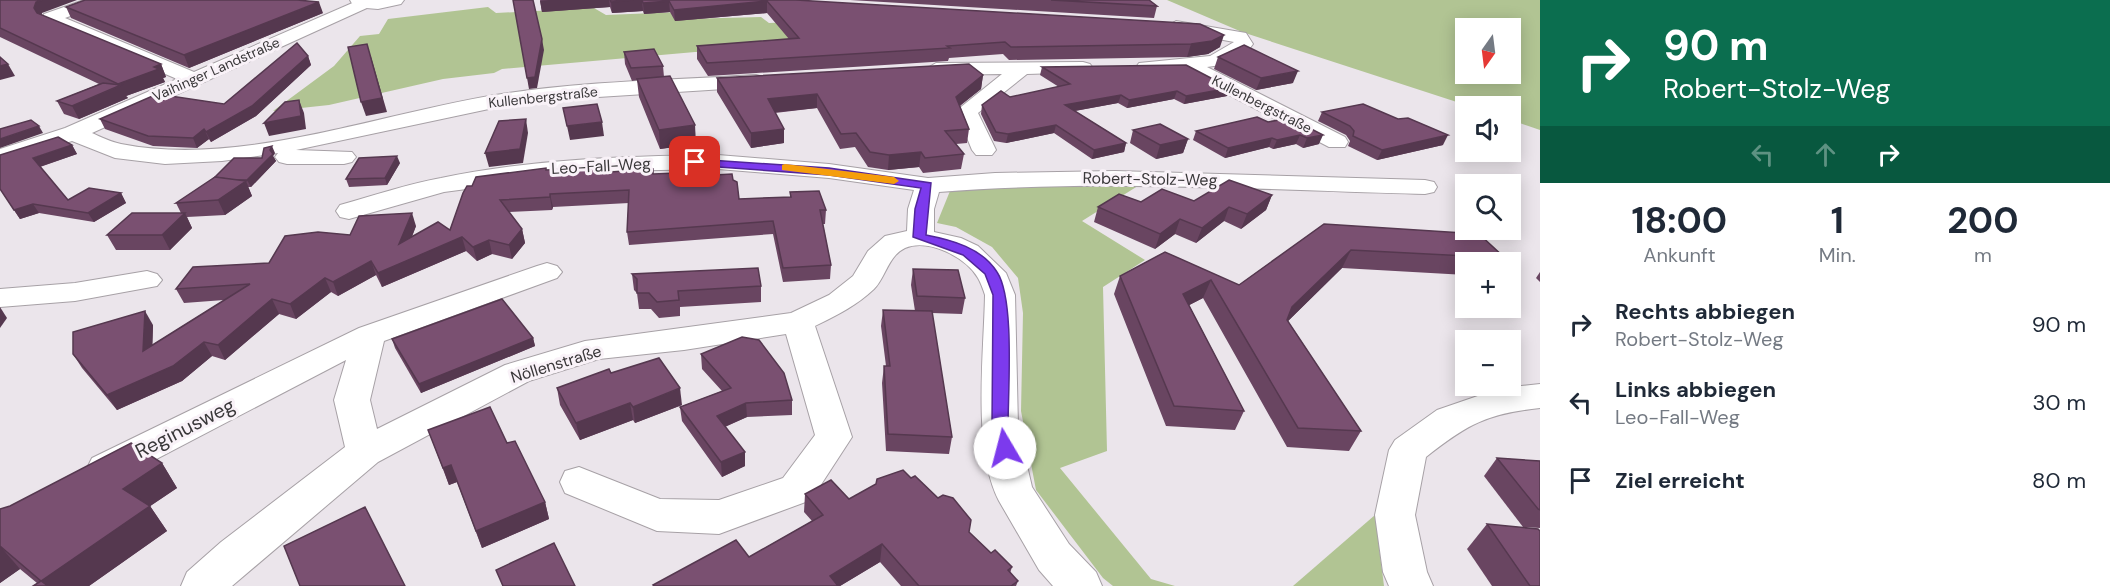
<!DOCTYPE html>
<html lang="de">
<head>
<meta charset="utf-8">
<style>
  :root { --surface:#fff; --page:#f2f2f3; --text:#1f2937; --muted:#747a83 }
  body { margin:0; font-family:"DM Sans",sans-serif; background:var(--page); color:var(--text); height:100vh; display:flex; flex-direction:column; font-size:22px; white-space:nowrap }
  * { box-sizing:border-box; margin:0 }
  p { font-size:20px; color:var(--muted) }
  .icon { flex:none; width:33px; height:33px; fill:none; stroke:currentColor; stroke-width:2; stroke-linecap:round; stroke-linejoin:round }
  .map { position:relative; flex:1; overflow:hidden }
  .side { display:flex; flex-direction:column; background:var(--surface); width:570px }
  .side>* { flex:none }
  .banner { background:#0b6e4f; color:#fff; overflow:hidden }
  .needle { width:39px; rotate:194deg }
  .buttons { position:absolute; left:1455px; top:18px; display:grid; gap:12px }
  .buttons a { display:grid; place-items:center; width:66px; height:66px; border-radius:0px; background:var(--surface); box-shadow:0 3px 15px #0003; font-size:30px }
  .pin { position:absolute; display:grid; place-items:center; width:51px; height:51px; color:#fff; margin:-26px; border-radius:12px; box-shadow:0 3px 9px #0006 }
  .me { position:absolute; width:66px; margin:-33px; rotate:352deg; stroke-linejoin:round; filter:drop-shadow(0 0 4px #0008) }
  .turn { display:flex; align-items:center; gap:21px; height:126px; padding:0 24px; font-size:27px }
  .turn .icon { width:78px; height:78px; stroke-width:2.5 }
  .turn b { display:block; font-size:42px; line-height:51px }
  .lanes { display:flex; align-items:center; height:57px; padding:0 24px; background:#0003; justify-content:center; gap:30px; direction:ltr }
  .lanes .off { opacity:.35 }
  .eta { display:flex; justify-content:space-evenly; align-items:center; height:102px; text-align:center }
  .eta b { font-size:36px; font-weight:700; line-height:42px }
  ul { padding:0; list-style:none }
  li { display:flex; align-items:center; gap:18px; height:78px; padding:0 24px }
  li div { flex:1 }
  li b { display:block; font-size:22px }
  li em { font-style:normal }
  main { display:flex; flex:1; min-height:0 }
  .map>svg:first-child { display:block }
  .green { fill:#b1c493; fill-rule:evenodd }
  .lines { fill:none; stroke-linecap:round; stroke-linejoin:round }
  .minor-casing { stroke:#a7a1a6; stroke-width:2 }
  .tertiary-casing { stroke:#a7a1a6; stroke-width:2 }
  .minor { fill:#fff; fill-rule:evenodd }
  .tertiary { fill:#fff; fill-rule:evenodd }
  .wall { fill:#694561 }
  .shaded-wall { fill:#55384f }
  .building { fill:#7a5071; stroke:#55384f; stroke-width:1.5 }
  .route { fill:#7c3aed; stroke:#51269a; stroke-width:1.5 }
  .slow { fill:#f59e0b }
  .labels { text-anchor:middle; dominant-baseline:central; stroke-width:6; stroke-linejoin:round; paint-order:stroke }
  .far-street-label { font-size:14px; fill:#3a383a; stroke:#f9f2f8 }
  .street-label { font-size:16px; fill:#3a383a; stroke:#f9f2f8 }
  .near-street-label { font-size:20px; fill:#3a383a; stroke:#f9f2f8 }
</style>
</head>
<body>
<main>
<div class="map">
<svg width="1540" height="586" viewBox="0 0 1540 586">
  <rect width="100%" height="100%" fill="#ebe5eb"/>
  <g class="green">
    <path d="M1167 0H1540V130L1511 120 1510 106H1469L1242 32ZM1466 28H1510V74H1466Z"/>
    <polygon points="488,7 496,13 594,8 606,15 679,12 683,19 761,17 769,23 815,21 828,29 764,51 695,52 502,69 494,73 443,79 329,105 273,111 334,66 360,36 379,34 388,19"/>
    <polygon points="1141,184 1082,221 1145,260 1103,287 1107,451 1060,468 1151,579 1175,586 1113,586 1103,578 1036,490 1021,411 1023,313 1018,278 992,247 956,227 937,223 950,191 976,188"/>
    <polygon points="1375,515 1384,586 1293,586"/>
  </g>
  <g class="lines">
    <g class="minor-casing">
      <g id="minor">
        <path d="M84 0H107L105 3 65 18 194 72 357 1H369L371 4 369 7 92 133C101 137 111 142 121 144 242 168 382 112 502 94 586 81 672 80 756 75L763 77 766 81 763 85 756 87 598 97 503 106 296 150 352 152 356 157 352 162 344 164H287L279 162 275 157 278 153 222 161 165 164 115 158 72 141 0 164V149L65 128 177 79 44 22 42 18 44 14Z"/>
        <polygon points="1176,21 1246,33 1253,44 1250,48 1221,65 1207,67 1345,137 1348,142 1345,147 1329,147 1181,70 1139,71 1136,67 1139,63 1210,56 1234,42 1170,30 1167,26"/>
        <polygon points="1083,62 1090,64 1093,68 1090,72 1027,74 978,113 996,150 992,155 976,155 972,150 956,111 1002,74 936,75 926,69 936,63"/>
        <path d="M718 155 829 164 928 178 995 173 1115 171 1425 180 1434 182 1437 187 1434 192 1425 194C1263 190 1100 179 939 192L934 209V232L961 238 978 246 1006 273 1015 295 1018 427 1032 487 1069 544 1096 572 1102 586H1053L1039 570 999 501C972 449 984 353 985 295 983 289 981 283 978 278 966 257 928 238 905 248 888 256 886 277 874 289 856 306 837 315 815 326L852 437 811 500 719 534 657 531 565 493 560 482 565 471 579 467 660 499 719 500 783 478 815 435 786 334 684 350 599 359 529 381 378 462 232 586H181L187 572 221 542 345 447 334 400 346 360 120 478 106 483 92 478 87 468 92 458 359 328 537 266 547 263 557 266 562 272 557 278 384 341 370 400 377 429 505 365 585 341 791 313 829 295 853 276 868 251 885 236 907 231 908 209 914 190 829 178 718 169 602 171 444 192 349 219 340 217 336 211 340 205C373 196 407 184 441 178 532 159 625 156 718 155Z"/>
        <polygon points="147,271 157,274 162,280 157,286 75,301 0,307 0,289 75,283"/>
        <path d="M1540 384V408C1486 414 1468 424 1426 457L1415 515 1427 572 1433 586H1389L1383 572 1375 515 1389 450 1395 440 1437 410 1501 388Z"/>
      </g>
    </g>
    <g class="tertiary-casing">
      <polygon id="tertiary" points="350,0 404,0 401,4 378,9 354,7"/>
    </g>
    <use href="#minor" class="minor"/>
    <use href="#tertiary" class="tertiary"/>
  </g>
  <g class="wall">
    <polygon points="0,0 42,13 41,15 161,64 166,77 163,78 165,82 126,96 128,98 79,119 64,114 57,101 99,84 0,37"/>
    <polygon points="540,0 796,0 1220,47 1208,54 1187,57 1009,60 1003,54 949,58 948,61 708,76 697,59 697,46 789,39 767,13 675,21 670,12 644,14 643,11 612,13 610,7 542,12"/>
    <polygon points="850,0 1149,0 1157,6 1154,18"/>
    <polygon points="66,7 323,13 189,68 71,18"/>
    <polygon points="624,52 663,66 664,77 696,144 660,149 639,97 637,80 632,81 625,64"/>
    <polygon points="308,56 311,65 256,116 211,142 209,139 197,148 153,146 105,129 100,119 224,104"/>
    <polygon points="1218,57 1293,83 1256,90 1214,69"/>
    <polygon points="1042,67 1230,88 1227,96 1184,104 1174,99 1127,108 1118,103 1075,111 1126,143 1124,152 1092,159 1054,133 1006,143 994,141 981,114 982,105 1010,97 1059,87 1040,75"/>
    <polygon points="983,75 981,89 960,106 969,129 967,143 956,144 964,154 961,169 923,173 919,167 888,170 868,167 855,147 840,149 817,108 775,113 784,129 784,143 751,148 717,92 717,78"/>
    <polygon points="1322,112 1443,145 1377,160 1348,146 1350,141 1346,135 1318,121"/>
    <polygon points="1290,118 1319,144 1303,148 1296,144 1273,149 1269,147 1225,158 1193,140 1196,131 1268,122"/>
    <polygon points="1133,130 1188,139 1183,153 1156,159 1130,143"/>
    <polygon points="72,145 77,154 40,167 68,200 121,193 126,203 94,222 39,213 20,219 0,189"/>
    <polygon points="275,153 273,156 276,161 251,187 248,187 252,196 225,215 187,217 192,228 170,250 116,250 107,235 181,213 176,203 262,158"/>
    <polygon points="400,163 387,185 349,187 346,179"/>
    <polygon points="547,170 612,172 733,180 739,199 790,197 790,192 826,210 825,224 823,224 831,265 830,279 783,282 773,234 629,245 627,232 629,203 553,207 552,210 509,212 522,229 525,243 512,259 492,254 477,261 466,251 382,287 376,275 338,296 331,292 296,319 279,314 225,360 212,356 182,381 117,410 82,368 73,354 153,325 152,345 224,300 184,303 176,289 269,263 350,235 416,226 412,236 450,230 472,186"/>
    <polygon points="1272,195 1266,210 1241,229 1224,221 1196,243 1175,234 1155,249 1094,222 1098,207 1141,202 1194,201"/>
    <polygon points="1324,224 1505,258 1502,262 1466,262 1466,275 1342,268 1288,321 1361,431 1349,451 1287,447 1203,298 1189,305 1244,411 1235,430 1166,426 1114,294 1120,276 1165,252 1239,285"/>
    <polygon points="913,269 965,298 962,314 932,313 952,437 949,454 886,451 882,383 884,366 886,366 881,326 883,310 915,311 911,285"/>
    <polygon points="1540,272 1540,282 1536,278"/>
    <polygon points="632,274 761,286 761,302 680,307 680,316 659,318 651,309 639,309 637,293 634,290"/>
    <polygon points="533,338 535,346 421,393 395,348 392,339"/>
    <polygon points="701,354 792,400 792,415 747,417 725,427 745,466 722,477 682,421 680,407 722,391 702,369"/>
    <polygon points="611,373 682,405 635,423 633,420 580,440 560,405 557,388"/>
    <polygon points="428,430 507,443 545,502 549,519 482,548 457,482 449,485"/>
    <polygon points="1497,458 1540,461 1540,528 1523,527 1484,476"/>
    <polygon points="162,463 177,488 150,506 167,531 89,586 33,586 37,583 20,569 0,583 0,509"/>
    <polygon points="805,494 849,499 969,532 991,553 1012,567 1010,573 1018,581 1016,586 901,586 880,562 840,586 653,586 653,585 749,557 812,521 804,512"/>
    <polygon points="1487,524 1540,586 1492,586 1467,549"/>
  </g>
  <g class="shaded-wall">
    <polygon points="42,0 77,0 42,13 40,19 34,8 36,2"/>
    <polygon points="549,0 609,0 610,7 542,12 540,1"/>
    <polygon points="633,0 642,0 643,11 612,13 611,2"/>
    <polygon points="669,1 670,12 644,14 643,3"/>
    <polygon points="767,1 767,13 675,21 674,10"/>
    <polygon points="319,2 323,13 189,68 184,55"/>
    <polygon points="1224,35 1220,47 1208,54 1187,57 1191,44"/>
    <polygon points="542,39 544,50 537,88 529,89 527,78"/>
    <polygon points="308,56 311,65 256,116 211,142 206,132"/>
    <polygon points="371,57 387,112 366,116 361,102"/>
    <polygon points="8,64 15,76 0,80 0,66"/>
    <polygon points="161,64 166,77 163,78 165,82 126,96 128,98 79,119 72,106 120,86 118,84"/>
    <polygon points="1298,71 1293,83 1256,90 1261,78"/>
    <polygon points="983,75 981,89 954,110 956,97"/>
    <polygon points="1230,88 1227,96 1184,104 1186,96"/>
    <polygon points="1177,91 1174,99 1127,108 1129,100"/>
    <polygon points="817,94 817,108 768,113 768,99"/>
    <polygon points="1121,95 1118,103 1063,113 1065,105"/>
    <polygon points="299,100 304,113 306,129 269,136 264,123"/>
    <polygon points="526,119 528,133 523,163 489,167 485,153"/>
    <polygon points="602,122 604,136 570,140 567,126"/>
    <polygon points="695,125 696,144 660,149 659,130"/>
    <polygon points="1056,125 1054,133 1006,143 1008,134"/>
    <polygon points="39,126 43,133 0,148 0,139"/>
    <polygon points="204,129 209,139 197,148 193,138"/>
    <polygon points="784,129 784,143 751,148 751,133"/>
    <polygon points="1300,135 1296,144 1273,149 1277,140"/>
    <polygon points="1323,135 1319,144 1303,148 1307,138"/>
    <polygon points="1448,135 1443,145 1377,160 1382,150"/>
    <polygon points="1272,138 1269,147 1225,158 1228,148"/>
    <polygon points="1188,139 1183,153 1156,159 1160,145"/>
    <polygon points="1126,143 1124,152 1092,159 1094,150"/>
    <polygon points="72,145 77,154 39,167 33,158"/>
    <polygon points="272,146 275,153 273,156 276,161 251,187 247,180"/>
    <polygon points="921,152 919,167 888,170 889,155"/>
    <polygon points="397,156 400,163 387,185 385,178"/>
    <polygon points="246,181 252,196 225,215 218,200"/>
    <polygon points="121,193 126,203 94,222 88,213"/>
    <polygon points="550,194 553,207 552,210 550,197"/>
    <polygon points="1272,195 1266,210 1241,229 1247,214"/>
    <polygon points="33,204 39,213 20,219 14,210"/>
    <polygon points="1229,207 1224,221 1196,243 1202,228"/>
    <polygon points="185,213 192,228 170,250 162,235"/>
    <polygon points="412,213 416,226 404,258 399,244"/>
    <polygon points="1180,219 1175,234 1155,249 1160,234"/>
    <polygon points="522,229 525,243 512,259 509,245"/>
    <polygon points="462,237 466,251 382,287 378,273"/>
    <polygon points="489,240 492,254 477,261 473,247"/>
    <polygon points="1351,250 1342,268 1284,325 1292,307"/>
    <polygon points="371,261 376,275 338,296 333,282"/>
    <polygon points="325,278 331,292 296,319 290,304"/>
    <polygon points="1211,280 1203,298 1176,312 1183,294"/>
    <polygon points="272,299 279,314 225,360 218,345"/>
    <polygon points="0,307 7,318 0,328"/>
    <polygon points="145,311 153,325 152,365 143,351"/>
    <polygon points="533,338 535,346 421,393 419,384"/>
    <polygon points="204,342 212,356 182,381 117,410 107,395"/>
    <polygon points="680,388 682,405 635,423 633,407"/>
    <polygon points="630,403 633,420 580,440 576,423"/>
    <polygon points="746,403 747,417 717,430 717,416"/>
    <polygon points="745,452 745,466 722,477 721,462"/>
    <polygon points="162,463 177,488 140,513 123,489"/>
    <polygon points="451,465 457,482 449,485 443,468"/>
    <polygon points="545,502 549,519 482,548 476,531"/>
    <polygon points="150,506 167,531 89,586 46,586 41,581"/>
    <polygon points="882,544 880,562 840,586 829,586 830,576"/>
    <polygon points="0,546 20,569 0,583"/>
  </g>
  <g class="building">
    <polygon points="0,0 42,0 36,2 34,8 37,13 161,64 154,67 159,69 118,84 0,28"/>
    <polygon points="85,0 297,0 319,2 184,55 66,7"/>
    <polygon points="513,0 533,0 542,39 535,77 527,78"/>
    <polygon points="610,0 633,0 611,2"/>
    <polygon points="642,0 796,0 1200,24 1224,35 1212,41 1191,44 1011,47 1005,42 947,46 950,48 707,63 697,46 799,38 767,1 674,10 669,1 643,3"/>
    <polygon points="1051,0 1149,0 1157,6"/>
    <polygon points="297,43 308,56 252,106 206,132 204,129 193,138 148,136 100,119 157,94 224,104"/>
    <polygon points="367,44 382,98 361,102 348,47"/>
    <polygon points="1244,45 1298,71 1261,78 1218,57"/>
    <polygon points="654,49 663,66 631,68 624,52"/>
    <polygon points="0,57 8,64 0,66"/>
    <polygon points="969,64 983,75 956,97 969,129 945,131 964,154 925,158 921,152 889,155 870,152 856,133 841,134 817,94 768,99 784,129 751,133 717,78"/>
    <polygon points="1186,65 1230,88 1186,96 1177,91 1129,100 1121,95 1065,105 1126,143 1094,150 1056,125 1008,134 996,132 982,105 1001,91 1010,97 1070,84 1042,67"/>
    <polygon points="670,76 695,125 659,130 637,79"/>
    <polygon points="103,83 121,85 72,106 57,101"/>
    <polygon points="299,100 301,116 264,123 285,102"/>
    <polygon points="597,104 602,122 567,126 563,108"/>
    <polygon points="1363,104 1398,119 1408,118 1448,135 1382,150 1353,136 1354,131 1350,126 1322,112"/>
    <polygon points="1257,117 1268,122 1290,118 1323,135 1307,138 1300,135 1277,140 1272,138 1228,148 1196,131"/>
    <polygon points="526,119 520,149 485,153 499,121"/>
    <polygon points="31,120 39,126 0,139 0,129"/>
    <polygon points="1160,124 1188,139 1160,145 1133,130"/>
    <polygon points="58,137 72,145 33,158 68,200 89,188 121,193 88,213 33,204 14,210 0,189 0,155"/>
    <polygon points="272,146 270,150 273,154 247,180 233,180 215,177 212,180 234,158 262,158 264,148"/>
    <polygon points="397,156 385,178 346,179 359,158"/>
    <polygon points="611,167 611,172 653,169 653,174 677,173 677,177 732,174 733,180 737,182 739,199 791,197 790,192 819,191 826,210 820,210 831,265 783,268 773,221 627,232 629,190 550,194 550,197 500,200 522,229 509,245 489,240 473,247 462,237 378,273 371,261 333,282 325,278 290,304 272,299 218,345 204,342 173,366 107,395 73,354 73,332 145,311 143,351 250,284 176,289 193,267 269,263 285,236 318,232 350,235 359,216 412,213 399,244 438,222 450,230 463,193 467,186 472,186 476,177 546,168 546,170"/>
    <polygon points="215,177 246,181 218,200 176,203"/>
    <polygon points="1229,180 1272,195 1247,214 1229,207 1202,228 1180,219 1160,234 1098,207 1119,194 1141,202 1162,189 1194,201"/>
    <polygon points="132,213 185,213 162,235 107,235"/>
    <polygon points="1324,224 1479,234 1505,258 1351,250 1292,307 1287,320 1361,431 1298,428 1211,280 1183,294 1244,411 1174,406 1120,276 1165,252 1239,285"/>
    <polygon points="758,268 761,286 678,291 679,300 657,302 649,293 637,293 637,279 632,274"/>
    <polygon points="913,269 958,270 965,298 917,296"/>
    <polygon points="502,299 533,338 419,384 392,339"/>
    <polygon points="883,310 932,311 952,437 888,434 884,366 890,366"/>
    <polygon points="742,337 759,340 784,373 792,400 746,403 717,416 745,452 721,462 680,407 731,388 701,354"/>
    <polygon points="659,358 680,388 633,407 630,403 576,423 557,388 609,369 611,373"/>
    <polygon points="490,407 507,443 515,441 545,502 476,531 451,465 443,468 428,430"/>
    <polygon points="131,443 162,463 123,489 150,506 41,581 0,546 0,509 10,506"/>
    <polygon points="1497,458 1540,461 1540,510 1538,509"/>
    <polygon points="903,470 911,478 915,476 938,498 943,495 953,498 971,520 969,532 991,553 995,550 1012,567 1008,570 1018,581 1011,586 919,586 882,544 830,576 838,586 654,586 653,585 736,540 749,557 823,515 805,494 831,480 849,499 876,484 877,479"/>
    <polygon points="365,507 405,586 300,586 284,546"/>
    <polygon points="1487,524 1538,529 1540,531 1540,586 1530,586"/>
    <polygon points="554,543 575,586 503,586 496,570"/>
    <polygon points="41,581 48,586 33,586"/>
  </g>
  <path class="route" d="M695 159 829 168 931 183 926 235C952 240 982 248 997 272 1015 299 1008 391 1008 427L1013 448 1011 452H999L992 427 993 295 985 274 963 255 913 237 915 209 921 188 829 175 691 165V160Z"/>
  <polygon class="slow" points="785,164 894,177 899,181 894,184 782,170 782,165"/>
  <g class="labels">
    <g class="far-street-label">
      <text transform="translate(216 69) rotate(-24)">Vaihinger Landstraße</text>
      <text transform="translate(543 97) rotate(-6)">Kullenbergstraße</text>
      <text transform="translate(1262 104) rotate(27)">Kullenbergstraße</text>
    </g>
    <g class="street-label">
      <text transform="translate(601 166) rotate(-3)">Leo-Fall-Weg</text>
      <text transform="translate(1150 179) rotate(1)">Robert-Stolz-Weg</text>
      <text transform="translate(556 364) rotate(-17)">Nöllenstraße</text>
    </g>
    <g class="near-street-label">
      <text transform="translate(185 428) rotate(-27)">Reginusweg</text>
    </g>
  </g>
</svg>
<div class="buttons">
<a><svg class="needle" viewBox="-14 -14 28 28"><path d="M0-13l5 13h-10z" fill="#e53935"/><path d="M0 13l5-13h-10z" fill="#747a83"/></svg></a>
<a><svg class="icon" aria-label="sound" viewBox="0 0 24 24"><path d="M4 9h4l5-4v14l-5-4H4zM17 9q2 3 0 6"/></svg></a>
<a><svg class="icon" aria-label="search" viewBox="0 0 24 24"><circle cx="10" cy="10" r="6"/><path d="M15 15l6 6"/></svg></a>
<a>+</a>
<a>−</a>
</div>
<div class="pin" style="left:695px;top:162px;background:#d93025"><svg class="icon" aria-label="arrive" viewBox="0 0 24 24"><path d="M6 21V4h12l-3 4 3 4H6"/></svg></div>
<svg class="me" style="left:1005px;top:448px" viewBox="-20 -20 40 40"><circle r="19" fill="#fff"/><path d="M0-13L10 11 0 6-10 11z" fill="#7c3aed"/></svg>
</div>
<section class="side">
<div class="banner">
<div class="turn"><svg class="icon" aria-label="right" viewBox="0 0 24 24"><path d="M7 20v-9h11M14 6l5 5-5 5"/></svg><div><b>90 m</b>Robert-Stolz-Weg</div></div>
<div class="lanes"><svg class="icon off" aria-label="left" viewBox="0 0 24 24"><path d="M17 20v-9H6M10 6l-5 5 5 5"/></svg><svg class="icon off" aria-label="ahead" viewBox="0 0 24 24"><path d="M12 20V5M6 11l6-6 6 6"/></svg><svg class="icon" aria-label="right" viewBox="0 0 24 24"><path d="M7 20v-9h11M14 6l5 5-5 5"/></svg></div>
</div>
<div class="eta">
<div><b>18:00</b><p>Ankunft</p></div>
<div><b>1</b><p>Min.</p></div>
<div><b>200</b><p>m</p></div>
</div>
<ul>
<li><svg class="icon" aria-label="right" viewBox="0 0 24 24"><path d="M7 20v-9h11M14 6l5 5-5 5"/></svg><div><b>Rechts abbiegen</b><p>Robert-Stolz-Weg</p></div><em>90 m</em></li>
<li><svg class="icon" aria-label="left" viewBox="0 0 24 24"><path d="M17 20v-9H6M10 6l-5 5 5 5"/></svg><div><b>Links abbiegen</b><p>Leo-Fall-Weg</p></div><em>30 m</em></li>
<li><svg class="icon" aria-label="arrive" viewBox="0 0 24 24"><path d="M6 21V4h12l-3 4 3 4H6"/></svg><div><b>Ziel erreicht</b></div><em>80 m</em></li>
</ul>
</section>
</main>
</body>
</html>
